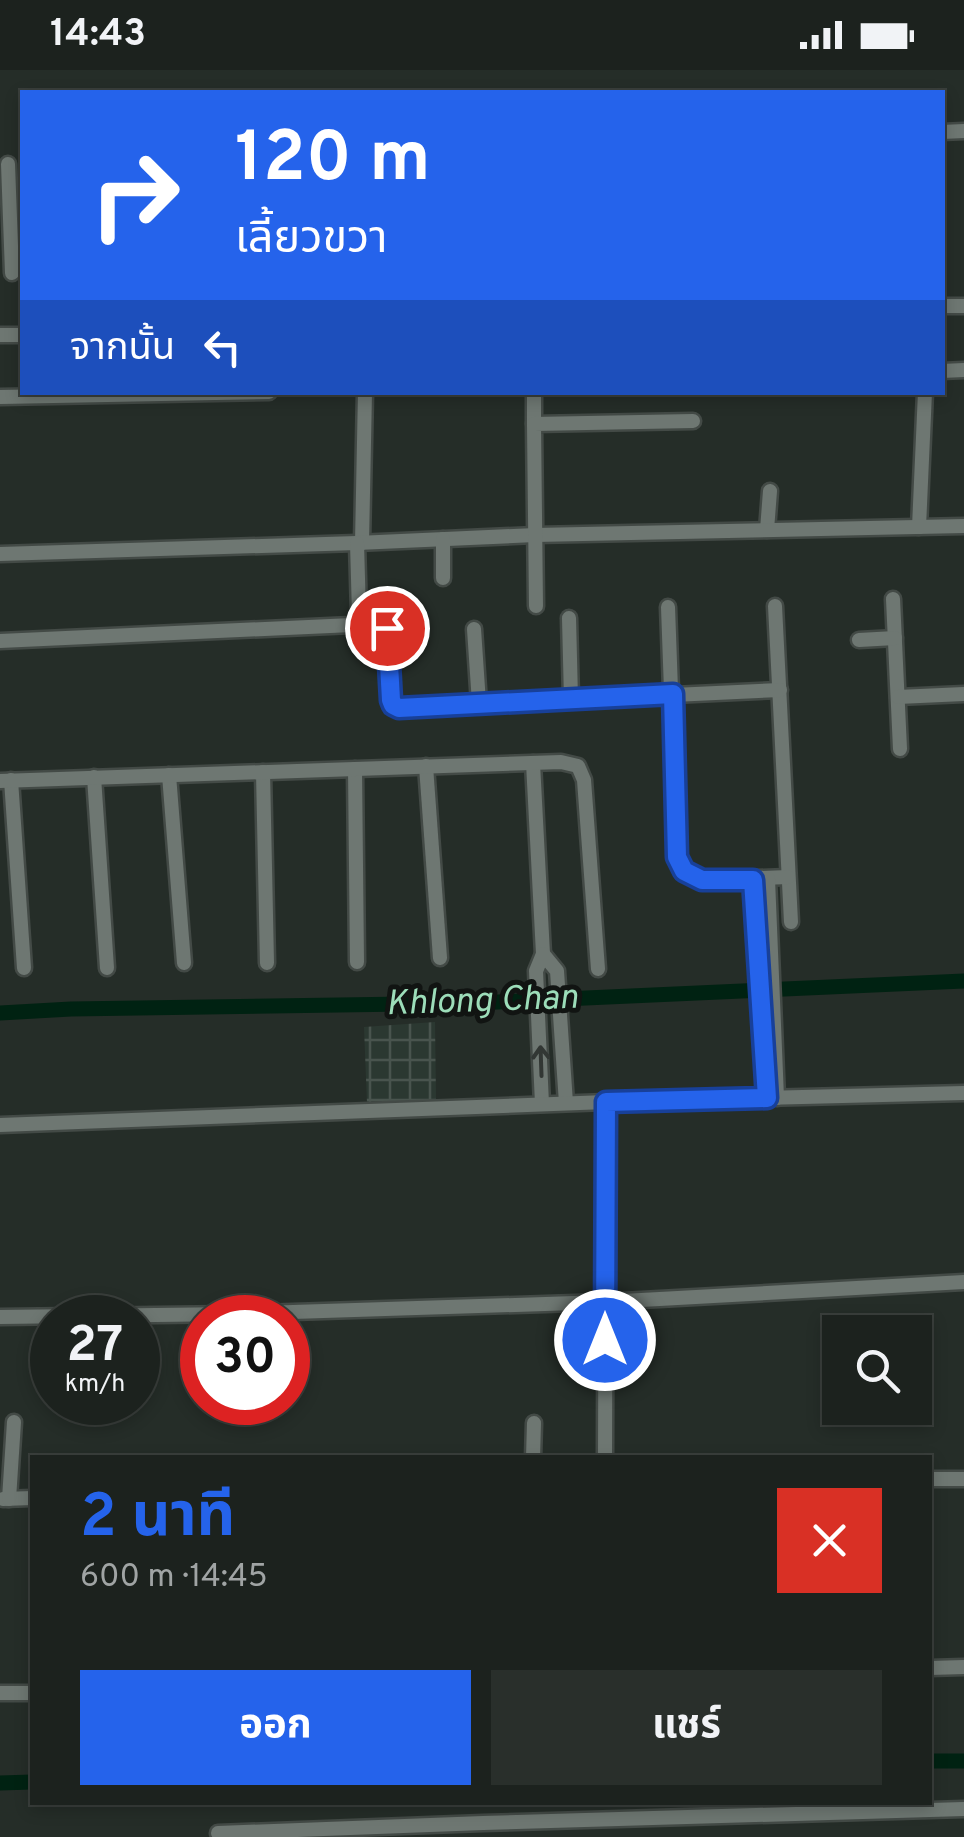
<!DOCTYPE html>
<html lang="th">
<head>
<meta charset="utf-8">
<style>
  :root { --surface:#1c221e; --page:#292f2b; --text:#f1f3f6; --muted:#a0a4a4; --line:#3a3f3c; --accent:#2563eb }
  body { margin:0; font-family:Overpass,"Noto Sans Thai",sans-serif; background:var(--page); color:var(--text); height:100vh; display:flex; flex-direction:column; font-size:38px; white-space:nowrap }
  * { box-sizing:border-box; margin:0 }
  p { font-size:32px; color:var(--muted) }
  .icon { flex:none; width:55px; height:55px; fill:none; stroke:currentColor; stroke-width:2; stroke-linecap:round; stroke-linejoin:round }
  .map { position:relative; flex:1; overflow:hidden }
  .sheet { position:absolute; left:30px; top:1385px; width:902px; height:350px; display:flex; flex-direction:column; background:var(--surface); border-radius:0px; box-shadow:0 5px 15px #0003,0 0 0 2px var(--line) }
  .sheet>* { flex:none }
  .guide { position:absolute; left:20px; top:20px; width:925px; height:305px; border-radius:0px; box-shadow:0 5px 15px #0003,0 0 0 2px var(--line); background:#2563eb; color:#fff; overflow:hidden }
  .fabs { position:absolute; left:822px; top:1245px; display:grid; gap:20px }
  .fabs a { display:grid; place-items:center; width:110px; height:110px; border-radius:0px; background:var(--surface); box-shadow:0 5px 15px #0003,0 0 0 2px var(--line); font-size:50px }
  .speed { position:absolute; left:30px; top:1225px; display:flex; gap:20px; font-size:50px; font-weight:700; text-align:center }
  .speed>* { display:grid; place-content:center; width:130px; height:130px; border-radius:50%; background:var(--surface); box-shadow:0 5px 15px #0003,0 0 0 2px var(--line); line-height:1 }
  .speed small { font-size:25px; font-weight:400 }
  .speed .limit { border:15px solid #d22; background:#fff; color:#111 }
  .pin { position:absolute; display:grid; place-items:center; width:85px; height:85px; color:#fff; margin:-42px; border:5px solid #fff; border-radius:50%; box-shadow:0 2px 10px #0007 }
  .me { position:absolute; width:110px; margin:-55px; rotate:0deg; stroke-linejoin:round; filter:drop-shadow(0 0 8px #0008) }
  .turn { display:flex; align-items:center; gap:35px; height:210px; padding:0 50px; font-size:45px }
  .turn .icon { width:130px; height:130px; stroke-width:2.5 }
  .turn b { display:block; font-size:70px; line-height:85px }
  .then { display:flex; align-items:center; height:95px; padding:0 50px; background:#0003; gap:20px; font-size:38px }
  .round { display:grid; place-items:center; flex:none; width:105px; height:105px; border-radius:0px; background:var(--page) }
  .head { display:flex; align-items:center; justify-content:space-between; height:170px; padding:0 50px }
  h1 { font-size:60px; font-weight:700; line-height:75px; color:var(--accent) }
  .primary-button { display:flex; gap:20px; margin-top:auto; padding:20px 50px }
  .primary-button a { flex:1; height:115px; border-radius:0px; background:var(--accent); color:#fff; font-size:40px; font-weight:700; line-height:115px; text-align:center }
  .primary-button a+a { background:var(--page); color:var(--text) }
  .status { display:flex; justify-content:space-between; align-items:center; height:70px; padding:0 50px; background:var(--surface); direction:ltr }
  .status svg { height:28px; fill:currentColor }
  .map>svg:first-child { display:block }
  .industrial { fill:url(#industrial-grid) }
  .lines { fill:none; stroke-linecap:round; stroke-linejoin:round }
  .canal { stroke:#002212; stroke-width:15 }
  .minor-casing { stroke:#434a46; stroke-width:19 }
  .minor { stroke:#6e7772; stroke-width:14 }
  .oneway { stroke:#323734 }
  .route-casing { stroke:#184099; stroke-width:25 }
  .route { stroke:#2563eb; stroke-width:18 }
  .labels { text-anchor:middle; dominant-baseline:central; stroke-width:10; stroke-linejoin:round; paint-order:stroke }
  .water-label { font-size:35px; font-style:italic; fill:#9cddb9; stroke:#111412 }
</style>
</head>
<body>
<div class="status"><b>14:43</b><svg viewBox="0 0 49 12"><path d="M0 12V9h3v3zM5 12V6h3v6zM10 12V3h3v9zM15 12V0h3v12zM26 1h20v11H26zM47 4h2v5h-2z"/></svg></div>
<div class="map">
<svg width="964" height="1767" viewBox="0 0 964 1767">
  <defs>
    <pattern id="industrial-grid" width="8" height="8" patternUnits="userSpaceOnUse" patternTransform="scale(2.5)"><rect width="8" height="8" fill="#2b3831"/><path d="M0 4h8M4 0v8" fill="none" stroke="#49544e"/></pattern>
  </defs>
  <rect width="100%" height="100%" fill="#252d28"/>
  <polygon class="industrial" points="435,952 436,1030 367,1033 364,957"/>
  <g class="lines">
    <g class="canal">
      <polyline points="0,943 71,939 474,933 964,911"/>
      <polyline points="930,1691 964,1691"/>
      <polyline points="0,1713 32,1712"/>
    </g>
    <g class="minor-casing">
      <g id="minor">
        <polyline points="942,62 964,61"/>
        <polyline points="8,94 12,203"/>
        <polyline points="942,236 964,236"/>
        <polyline points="0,265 22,265"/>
        <polyline points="942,301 964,300"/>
        <polyline points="0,327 269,322"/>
        <polyline points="534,354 534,324"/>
        <polyline points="919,457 925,322"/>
        <polyline points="767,460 770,421"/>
        <polyline points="362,473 365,322"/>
        <polyline points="0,484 357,473 535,465 964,456"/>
        <polyline points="443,508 443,469"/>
        <polyline points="893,529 900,679"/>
        <polyline points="536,536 534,354 693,351"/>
        <polyline points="775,536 791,852"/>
        <polyline points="668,537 677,787 684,801 702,810 788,807"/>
        <polyline points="569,548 571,629"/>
        <polyline points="387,558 391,630 393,635 399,638 780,620"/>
        <polyline points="474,559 479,633"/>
        <polyline points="859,570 895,568"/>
        <polyline points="0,571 352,555 358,552 359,544 357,473"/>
        <polyline points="898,627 964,624"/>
        <polyline points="533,693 543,884"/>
        <polyline points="426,696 440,888"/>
        <polyline points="355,699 357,892"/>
        <polyline points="263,702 267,893"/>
        <polyline points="169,705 184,893"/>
        <polyline points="94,707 107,898"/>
        <polyline points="11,710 24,898"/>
        <polyline points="0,711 561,692 578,696 584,710 598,899"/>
        <polyline points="768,809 777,1028"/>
        <polyline points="753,810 767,1028"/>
        <polyline points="542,1034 536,901 543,884 557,901 566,1033"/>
        <polyline points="0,1055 606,1032 964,1023"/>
        <polyline points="0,1247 234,1244 605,1232 964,1212"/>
        <polyline points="533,1388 534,1353"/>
        <polyline points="605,1388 606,1032"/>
        <polyline points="930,1409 964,1409"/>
        <polyline points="3,1429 32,1428"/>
        <polyline points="9,1429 14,1352"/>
        <polyline points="930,1598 964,1597"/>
        <polyline points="0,1623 32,1623"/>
        <polyline points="218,1763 483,1753 964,1739"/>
      </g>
    </g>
    <use href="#minor" class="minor"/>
  </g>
  <defs><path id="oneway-shaft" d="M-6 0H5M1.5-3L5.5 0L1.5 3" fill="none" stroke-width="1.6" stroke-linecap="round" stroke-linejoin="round" transform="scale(2.5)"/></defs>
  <use class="oneway" href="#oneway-shaft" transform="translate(541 991) rotate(-92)"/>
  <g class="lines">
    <g class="route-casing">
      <polyline id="route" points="387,558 391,630 393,635 399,638 673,624 677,787 684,801 702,810 753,810 767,1028 606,1032 605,1270"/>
    </g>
    <use href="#route" class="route"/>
  </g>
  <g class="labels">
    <g class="water-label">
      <text transform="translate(482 932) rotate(-2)">Khlong Chan</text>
    </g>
  </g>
</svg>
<div class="fabs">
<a><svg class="icon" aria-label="search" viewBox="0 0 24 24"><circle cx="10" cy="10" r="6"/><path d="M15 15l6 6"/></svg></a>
</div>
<div class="speed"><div>27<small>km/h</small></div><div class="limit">30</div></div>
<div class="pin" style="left:387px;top:558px;background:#d93025"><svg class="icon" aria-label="arrive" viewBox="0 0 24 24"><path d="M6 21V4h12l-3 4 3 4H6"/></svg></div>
<svg class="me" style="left:605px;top:1270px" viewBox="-20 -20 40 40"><circle r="17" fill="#2563eb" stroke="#fff" stroke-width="3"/><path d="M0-11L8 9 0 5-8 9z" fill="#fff"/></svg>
<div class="guide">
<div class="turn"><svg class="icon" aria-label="right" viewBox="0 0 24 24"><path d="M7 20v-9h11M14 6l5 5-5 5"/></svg><div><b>120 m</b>เลี้ยวขวา</div></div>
<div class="then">จากนั้น<svg class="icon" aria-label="left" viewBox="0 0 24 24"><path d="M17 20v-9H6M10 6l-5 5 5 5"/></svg></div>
</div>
<section class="sheet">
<div class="head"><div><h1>2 นาที</h1><p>600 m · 14:45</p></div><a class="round" style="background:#d93025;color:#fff"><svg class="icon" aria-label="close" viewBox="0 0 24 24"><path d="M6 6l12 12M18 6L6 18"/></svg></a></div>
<div class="primary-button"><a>ออก</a><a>แชร์</a></div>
</section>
</div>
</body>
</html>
